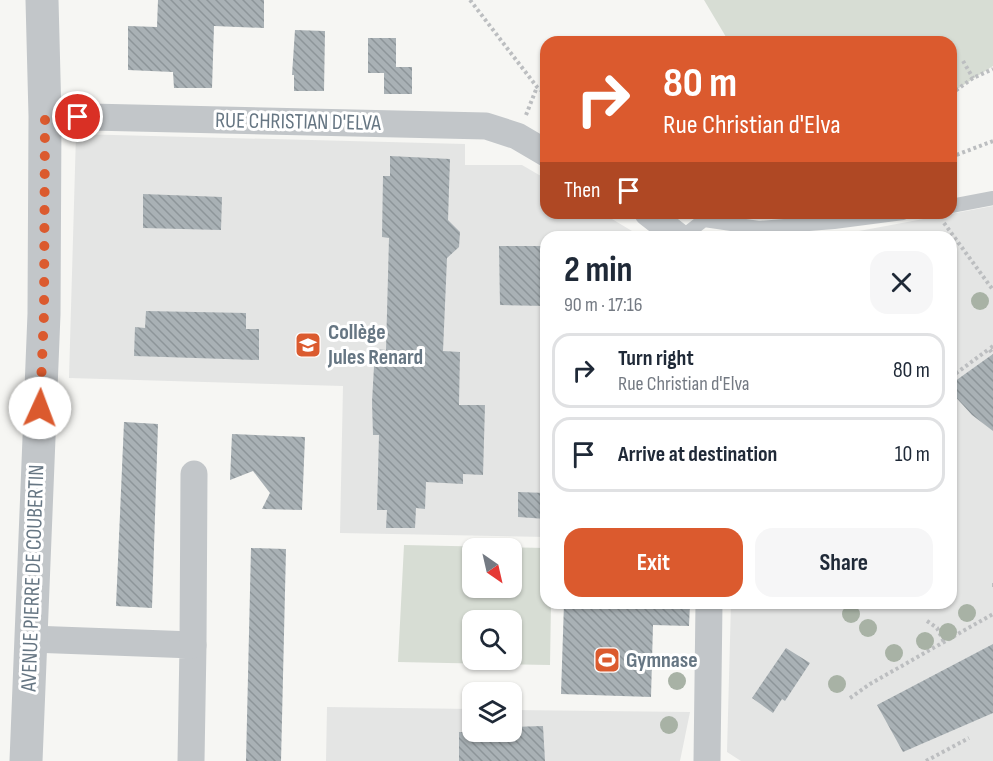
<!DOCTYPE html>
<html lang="en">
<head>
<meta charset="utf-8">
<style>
  :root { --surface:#fff; --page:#f6f6f7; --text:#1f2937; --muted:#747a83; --line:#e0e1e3; --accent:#db5a2e }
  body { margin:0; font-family:"Sofia Sans Condensed",sans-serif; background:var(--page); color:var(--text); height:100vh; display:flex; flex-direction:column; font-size:22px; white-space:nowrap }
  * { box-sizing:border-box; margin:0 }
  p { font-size:20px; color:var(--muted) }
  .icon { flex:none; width:33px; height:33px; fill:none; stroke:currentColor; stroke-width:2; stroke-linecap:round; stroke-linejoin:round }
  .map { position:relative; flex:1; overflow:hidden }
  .drawer { position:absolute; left:540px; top:231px; width:417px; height:378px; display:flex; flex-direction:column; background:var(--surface); border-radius:18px; box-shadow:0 2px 4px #0004 }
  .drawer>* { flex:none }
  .guide { position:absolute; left:540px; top:36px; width:417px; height:183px; border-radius:18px; box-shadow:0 2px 4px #0004; background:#db5a2e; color:#fff; overflow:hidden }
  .needle { width:39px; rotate:146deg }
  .fabs { position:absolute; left:462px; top:538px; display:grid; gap:12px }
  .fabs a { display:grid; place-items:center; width:60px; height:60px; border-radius:12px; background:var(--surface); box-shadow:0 2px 4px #0004; font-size:30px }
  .pin { position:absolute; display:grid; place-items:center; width:51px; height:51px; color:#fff; margin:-26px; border:3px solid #fff; border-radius:50%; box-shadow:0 2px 6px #0007 }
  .me { position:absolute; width:66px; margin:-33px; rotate:2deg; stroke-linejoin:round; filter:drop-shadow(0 0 4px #0008) }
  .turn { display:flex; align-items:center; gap:21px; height:126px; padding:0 24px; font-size:27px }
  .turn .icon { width:78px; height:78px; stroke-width:2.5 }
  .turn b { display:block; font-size:42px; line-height:51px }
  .then { display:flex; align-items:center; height:57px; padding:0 24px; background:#0003; gap:12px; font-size:22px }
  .round { display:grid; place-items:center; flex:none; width:63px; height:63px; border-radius:18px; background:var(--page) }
  .summary { display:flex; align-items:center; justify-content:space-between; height:102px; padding:0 24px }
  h1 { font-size:36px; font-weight:700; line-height:45px }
  .button { display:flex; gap:12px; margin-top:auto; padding:12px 24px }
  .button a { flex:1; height:69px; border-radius:18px; background:var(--accent); color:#fff; font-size:24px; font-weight:700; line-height:69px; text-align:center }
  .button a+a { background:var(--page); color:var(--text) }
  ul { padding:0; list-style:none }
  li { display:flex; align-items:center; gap:18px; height:75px; margin:0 12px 9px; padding:0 12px; border:3px solid var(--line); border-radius:18px }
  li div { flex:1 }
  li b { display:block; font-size:22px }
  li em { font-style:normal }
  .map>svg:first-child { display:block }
  .built { fill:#e4e5e4 }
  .garden { fill:#d7ddd4; fill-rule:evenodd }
  .building { fill:url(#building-back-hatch) }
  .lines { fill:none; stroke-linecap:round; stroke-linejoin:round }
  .path { stroke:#bcbec0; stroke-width:4; stroke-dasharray:3 3; stroke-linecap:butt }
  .service { stroke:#c2c6c9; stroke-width:14 }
  .minor { stroke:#c2c6c9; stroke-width:27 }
  .tertiary { stroke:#c2c6c9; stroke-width:33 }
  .tree { fill:#a8b2a5 }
  .route { stroke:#db5a2e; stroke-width:10; stroke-dasharray:0 18 }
  .labels { text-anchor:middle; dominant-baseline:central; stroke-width:6; stroke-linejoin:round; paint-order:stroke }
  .street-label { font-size:22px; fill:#667683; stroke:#fff }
  .poi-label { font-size:22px; font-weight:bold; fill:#667683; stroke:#fff; text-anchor:start }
</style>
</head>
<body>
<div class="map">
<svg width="993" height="761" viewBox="0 0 993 761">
  <defs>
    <pattern id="building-back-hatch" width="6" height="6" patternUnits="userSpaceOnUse" patternTransform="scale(1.5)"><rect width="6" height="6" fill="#a9b1b5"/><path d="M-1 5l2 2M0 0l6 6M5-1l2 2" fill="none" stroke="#8d9599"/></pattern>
  </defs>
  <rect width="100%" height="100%" fill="#f6f6f3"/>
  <g class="built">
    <polygon points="76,134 465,144 465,165 522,165 546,179 546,213 602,213 642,237 546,237 546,537 340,533 343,386 69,378"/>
    <polygon points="993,206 993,761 741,761 727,752 731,603 951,603 951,237 859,237 859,231"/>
    <polygon points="327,707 472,709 472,732 512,732 512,710 690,712 680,761 326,761"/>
  </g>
  <g class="garden">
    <polygon points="704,0 993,0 993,66 951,93 951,42 729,42"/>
    <path d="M404 545 546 548V603H551L550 665 398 662ZM472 549H512V588H472ZM472 621H512V660H472Z"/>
  </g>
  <g class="building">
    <polygon points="158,0 264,0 264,28 214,26 212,88 174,88 173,72 128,70 128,26 157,27"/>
    <polygon points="295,30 325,31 324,91 294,91 294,75 292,75"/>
    <polygon points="368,38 396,38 396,67 412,67 412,94 384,94 384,73 368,73"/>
    <polygon points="390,156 450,159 448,220 460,232 459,247 447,258 443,351 460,352 459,405 485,405 483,475 463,474 463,484 426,482 425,509 416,508 415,528 386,528 387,510 377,510 379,435 373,435 372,402 375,349 386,350 389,238 382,237 383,176 390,176"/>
    <polygon points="143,194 222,197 221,230 143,228"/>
    <polygon points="499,246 546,246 546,306 500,305"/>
    <polygon points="146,311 246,313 246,329 259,329 259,360 134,356 135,327 145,328"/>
    <polygon points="993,354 993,431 972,415 951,392 951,384"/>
    <polygon points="124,422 158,424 152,608 116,606"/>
    <polygon points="232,434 305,437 302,510 262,509 270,493 253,471 230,480"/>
    <polygon points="518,492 546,493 546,519 518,517"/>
    <polygon points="251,548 286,549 281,761 246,761"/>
    <polygon points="564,603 690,603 689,626 653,625 651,697 561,694"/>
    <polygon points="993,644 993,713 903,752 877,705"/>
    <polygon points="786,648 810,663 785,701 782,699 773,713 752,698"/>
    <polygon points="543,726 545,761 459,761 459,732 512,732 512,727"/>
  </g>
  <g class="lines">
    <g class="path">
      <polyline points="470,0 537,87 546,94"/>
      <polyline points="963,61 973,78"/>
      <polyline points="951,94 973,78 993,69"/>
      <polyline points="526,115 537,87"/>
      <polyline points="951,157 993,141"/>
      <polyline points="944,223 993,290"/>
      <polyline points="993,346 989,349 993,354"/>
      <polyline points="951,377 989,349"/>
      <polyline points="992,585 993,585"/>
      <polyline points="927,621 937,628 944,642"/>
      <polyline points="850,698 870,684 993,614"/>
      <polyline points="926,761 969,738"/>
    </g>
    <g class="service">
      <polyline points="951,206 993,198"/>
      <polyline points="682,237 704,220 759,228 834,222 903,213"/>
    </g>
    <g class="minor">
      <polyline points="45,116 486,126 517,136 546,153"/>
      <polyline points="648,213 679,237"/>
      <polyline points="31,639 193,645 191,761"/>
      <polyline points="193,645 194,474"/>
      <polyline points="707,761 709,603"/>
    </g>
    <polyline class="tertiary" points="26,761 44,314 45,116 42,0"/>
  </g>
  <g class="tree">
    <circle cx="980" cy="301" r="9"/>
    <circle cx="967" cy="613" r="9"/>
    <circle cx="851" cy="614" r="9"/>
    <circle cx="868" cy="628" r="9"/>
    <circle cx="948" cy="632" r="9"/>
    <circle cx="925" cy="641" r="9"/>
    <circle cx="894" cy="653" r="9"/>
    <circle cx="677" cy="681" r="9"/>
    <circle cx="837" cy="684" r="9"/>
    <circle cx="669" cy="725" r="9"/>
  </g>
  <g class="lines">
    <polyline class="route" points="40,408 44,314 45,116 78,117"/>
  </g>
  <defs>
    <g id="school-square" transform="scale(1.35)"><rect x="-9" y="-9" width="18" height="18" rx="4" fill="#db5a2e" stroke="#fff"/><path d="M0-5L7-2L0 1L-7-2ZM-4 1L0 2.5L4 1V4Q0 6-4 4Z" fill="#fff"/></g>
    <g id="stadium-square" transform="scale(1.35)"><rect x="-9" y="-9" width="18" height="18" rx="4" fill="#db5a2e" stroke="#fff"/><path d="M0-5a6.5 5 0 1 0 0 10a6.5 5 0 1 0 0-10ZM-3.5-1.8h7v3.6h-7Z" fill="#fff"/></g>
  </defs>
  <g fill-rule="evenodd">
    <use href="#school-square" x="308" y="345"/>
    <use href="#stadium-square" x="607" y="660"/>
  </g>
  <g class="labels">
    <g class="street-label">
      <text transform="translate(298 122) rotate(1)">RUE CHRISTIAN D'ELVA</text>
      <text transform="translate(33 578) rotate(-88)">AVENUE PIERRE DE COUBERTIN</text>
    </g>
    <g class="poi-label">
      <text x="328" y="332">Collège<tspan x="328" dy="25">Jules Renard</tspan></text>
      <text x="626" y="660">Gymnase</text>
    </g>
  </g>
</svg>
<div class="fabs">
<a><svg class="needle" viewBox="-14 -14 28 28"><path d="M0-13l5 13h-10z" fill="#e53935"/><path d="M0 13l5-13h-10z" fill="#747a83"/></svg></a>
<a><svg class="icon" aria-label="search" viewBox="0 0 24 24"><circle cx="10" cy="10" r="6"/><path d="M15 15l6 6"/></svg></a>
<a><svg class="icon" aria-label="layers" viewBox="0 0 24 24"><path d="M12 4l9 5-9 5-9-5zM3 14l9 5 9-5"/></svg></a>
</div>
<div class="pin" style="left:78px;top:117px;background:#d93025"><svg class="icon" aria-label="arrive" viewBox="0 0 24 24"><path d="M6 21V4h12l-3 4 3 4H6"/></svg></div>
<svg class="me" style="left:40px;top:408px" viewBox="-20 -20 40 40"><circle r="19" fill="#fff"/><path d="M0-13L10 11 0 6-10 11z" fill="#db5a2e"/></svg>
<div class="guide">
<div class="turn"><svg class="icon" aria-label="right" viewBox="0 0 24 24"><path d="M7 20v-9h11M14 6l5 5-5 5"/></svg><div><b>80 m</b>Rue Christian d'Elva</div></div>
<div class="then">Then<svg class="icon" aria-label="arrive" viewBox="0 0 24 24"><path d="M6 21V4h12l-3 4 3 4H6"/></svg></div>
</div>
<section class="drawer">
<div class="summary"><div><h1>2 min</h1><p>90 m · 17:16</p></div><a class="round"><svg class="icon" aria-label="close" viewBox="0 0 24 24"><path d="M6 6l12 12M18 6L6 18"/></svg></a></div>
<ul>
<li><svg class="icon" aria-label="right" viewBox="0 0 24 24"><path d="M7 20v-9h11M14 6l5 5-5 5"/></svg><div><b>Turn right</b><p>Rue Christian d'Elva</p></div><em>80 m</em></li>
<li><svg class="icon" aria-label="arrive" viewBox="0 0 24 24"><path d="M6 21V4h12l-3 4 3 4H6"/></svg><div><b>Arrive at destination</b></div><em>10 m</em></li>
</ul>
<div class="button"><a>Exit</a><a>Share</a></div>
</section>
</div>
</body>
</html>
